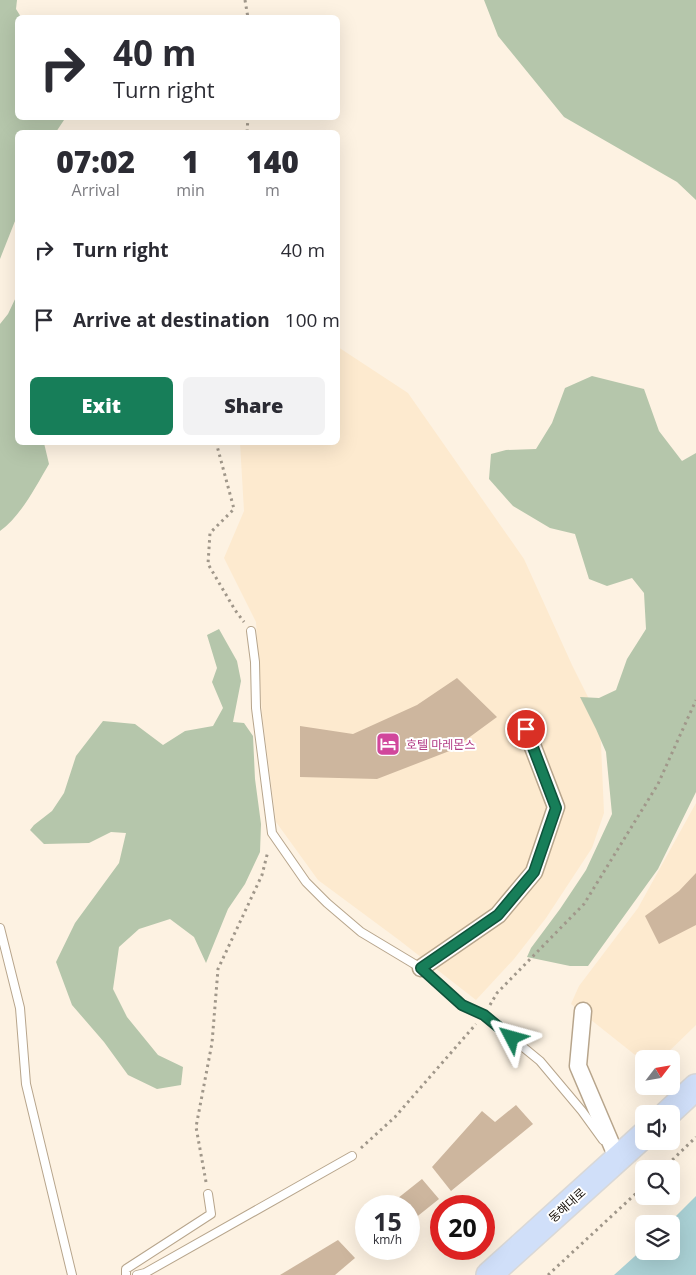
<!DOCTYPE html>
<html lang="en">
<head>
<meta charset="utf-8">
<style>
  :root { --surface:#fff; --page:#f2f2f3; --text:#2b2b33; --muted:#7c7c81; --accent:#177e59 }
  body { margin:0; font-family:"Open Sans","Noto Sans KR",sans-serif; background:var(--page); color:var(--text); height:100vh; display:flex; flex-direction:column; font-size:19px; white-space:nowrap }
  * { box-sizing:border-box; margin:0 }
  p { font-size:16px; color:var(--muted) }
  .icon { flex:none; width:28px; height:28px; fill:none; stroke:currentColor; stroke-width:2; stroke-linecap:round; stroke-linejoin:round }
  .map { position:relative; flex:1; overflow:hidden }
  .side { position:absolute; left:15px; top:130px; width:325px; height:315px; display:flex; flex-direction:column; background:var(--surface); border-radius:8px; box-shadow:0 5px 20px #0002 }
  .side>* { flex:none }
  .top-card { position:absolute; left:15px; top:15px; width:325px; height:105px; border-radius:8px; box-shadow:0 5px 20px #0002; background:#fff; color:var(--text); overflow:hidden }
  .needle { width:32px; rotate:59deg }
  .buttons { position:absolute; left:635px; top:1050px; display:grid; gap:10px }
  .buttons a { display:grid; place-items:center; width:45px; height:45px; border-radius:8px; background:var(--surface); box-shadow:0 5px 20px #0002; font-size:25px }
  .speed { position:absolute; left:355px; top:1195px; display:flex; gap:10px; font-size:25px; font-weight:700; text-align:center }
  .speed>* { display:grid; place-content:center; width:65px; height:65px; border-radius:50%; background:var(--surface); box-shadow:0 5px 20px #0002; line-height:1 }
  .speed small { font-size:12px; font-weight:400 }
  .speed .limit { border:8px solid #d22; background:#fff; color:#111 }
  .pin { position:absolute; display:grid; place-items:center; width:42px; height:42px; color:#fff; margin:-21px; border:2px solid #fff; border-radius:50%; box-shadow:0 1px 5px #0007 }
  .me { position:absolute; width:55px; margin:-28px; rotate:309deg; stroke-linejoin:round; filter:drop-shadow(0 0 4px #0008) }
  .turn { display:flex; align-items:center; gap:18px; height:105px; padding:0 15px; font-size:22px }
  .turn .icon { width:65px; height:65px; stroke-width:2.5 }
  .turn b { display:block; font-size:35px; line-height:42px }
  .eta { display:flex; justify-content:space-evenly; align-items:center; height:85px; text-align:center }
  .eta b { font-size:30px; font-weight:800; line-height:35px }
  .action { display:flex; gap:10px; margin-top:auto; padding:10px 15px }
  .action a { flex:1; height:58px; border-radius:8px; background:var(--accent); color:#fff; font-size:20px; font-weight:800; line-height:58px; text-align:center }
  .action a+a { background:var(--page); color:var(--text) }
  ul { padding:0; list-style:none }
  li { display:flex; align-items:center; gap:15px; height:70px; padding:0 15px }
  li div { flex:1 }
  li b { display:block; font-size:19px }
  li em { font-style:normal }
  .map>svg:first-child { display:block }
  .built { fill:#fdeacf }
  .green { fill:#b5c6ab }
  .water { fill:#a9d0d4 }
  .building { fill:#cdb69e }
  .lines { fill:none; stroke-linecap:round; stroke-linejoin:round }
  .service-casing { stroke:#b7a58c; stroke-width:10 }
  .minor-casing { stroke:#b7a58c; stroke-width:19 }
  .primary-casing { stroke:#d9d8d7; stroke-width:28 }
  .path { stroke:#a0978a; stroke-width:3; stroke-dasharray:2.5 4; stroke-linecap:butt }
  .service { stroke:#fff; stroke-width:8 }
  .minor { stroke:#fff; stroke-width:16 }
  .primary { stroke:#d0dff9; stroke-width:25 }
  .route-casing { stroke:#0f523a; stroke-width:12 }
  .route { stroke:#177e59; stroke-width:9 }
  .labels { text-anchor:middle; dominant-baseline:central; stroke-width:4; stroke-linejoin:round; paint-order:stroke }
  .hotel-label { font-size:12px; fill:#b23c85; stroke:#fff; text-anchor:start }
  .street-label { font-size:12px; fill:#130c04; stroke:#fff }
</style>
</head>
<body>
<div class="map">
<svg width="696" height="1275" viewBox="0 0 696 1275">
  <rect width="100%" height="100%" fill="#fdf2e2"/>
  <g class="built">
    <polygon points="338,347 408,393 524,559 572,665 600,721 604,813 592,848 546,918 514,959 476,1000 399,940 318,880 276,822 262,714 256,622 224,558 244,511 240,443 338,442"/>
    <polygon points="696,803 696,1025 661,1059 644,1059 644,1062 571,1004 579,986 638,908"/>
  </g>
  <g class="green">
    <polygon points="0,0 17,0 16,9 21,17 18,18 18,118 80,118 64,120 56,132 18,132 17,216 0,259"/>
    <polygon points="484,0 696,0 696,200 677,182 564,117 498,36"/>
    <path d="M17 295 18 442 44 443 49 464C36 486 21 516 0 531V324L8 314Z"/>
    <polygon points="592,376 644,389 659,431 682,461 696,453 696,792 658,869 588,966 570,966 527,957 531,948 560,909 586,870 612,814 606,752 596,729 580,697 599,698 616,690 627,659 646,629 644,593 632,578 607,586 589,579 575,534 550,528 513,506 489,479 491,454 506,450 536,449 552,423 565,388"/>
    <polygon points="219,629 237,661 241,681 233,722 244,723 253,736 255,779 261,824 260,852 245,884 228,909 206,963 194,937 170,919 139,929 119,947 113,989 127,1017 158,1055 183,1067 181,1085 157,1089 128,1075 104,1042 72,1005 56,962 75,923 119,863 126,833 111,832 89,843 44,844 30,830 34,825 52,811 64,793 76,756 103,721 135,724 163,745 185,731 213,726 223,708 212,682 217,668 207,635"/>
  </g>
  <polygon class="water" points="696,1196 696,1275 614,1275 644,1248 644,1251 671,1251 671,1224 668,1224"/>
  <g class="building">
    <polygon points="457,678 497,717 452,750 377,779 300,777 300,726 353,734 417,705"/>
    <polygon points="696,873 696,925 659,944 645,916 679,891"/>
    <polygon points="516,1105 533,1124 451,1191 432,1167 482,1111 495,1122"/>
    <polygon points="422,1179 439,1199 409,1223 409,1206 388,1206"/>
    <polygon points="338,1240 355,1258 335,1275 280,1275"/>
  </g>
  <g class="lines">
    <g class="service-casing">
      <g id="service">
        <polyline points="251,631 255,662 256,708 272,833 306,882 327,903 361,932 421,968 462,1005 484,1015 540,1061 582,1111 603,1140"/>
        <polyline points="0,928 20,1008 26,1084 72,1275"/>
        <polyline points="126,1275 126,1269 211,1214 208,1194"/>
        <polyline points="137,1275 145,1273 352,1156"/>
      </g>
    </g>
    <g class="minor-casing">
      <g id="minor">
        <polyline points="421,968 498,915 534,872 556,807 526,729"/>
        <polyline points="583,1011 578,1066 618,1160"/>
      </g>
    </g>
    <g class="primary-casing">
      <g id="primary">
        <polyline points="667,1114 696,1087"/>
        <polyline points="489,1275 644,1135"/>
      </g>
    </g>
    <g class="path">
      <polyline points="245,0 248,18"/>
      <polyline points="247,132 248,118"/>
      <polyline points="216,442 234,509 210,533 208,564 235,610 244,622"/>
      <polyline points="490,1005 497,993 584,904 658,784 696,700"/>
      <polyline points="361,1148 395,1117 476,1024"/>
      <polyline points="663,1169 696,1137"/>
      <polyline points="206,1182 196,1127 212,1043 218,969 262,875 268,851"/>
      <polyline points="548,1275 644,1186"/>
    </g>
    <use href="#service" class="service"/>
    <use href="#minor" class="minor"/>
    <use href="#primary" class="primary"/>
  </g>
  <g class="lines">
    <g class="route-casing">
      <polyline id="route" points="512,1038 484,1015 462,1005 421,968 498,915 534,872 556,808 526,729"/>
    </g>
    <use href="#route" class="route"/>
  </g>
  <defs>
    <g id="hotel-square" transform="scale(1.25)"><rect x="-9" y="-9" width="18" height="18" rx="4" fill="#d1479c" stroke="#fff"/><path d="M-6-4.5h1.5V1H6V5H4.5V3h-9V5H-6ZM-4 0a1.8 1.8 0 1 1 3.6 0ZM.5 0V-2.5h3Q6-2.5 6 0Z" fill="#fff"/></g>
  </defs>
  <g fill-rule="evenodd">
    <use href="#hotel-square" x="388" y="744"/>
  </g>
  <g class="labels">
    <g class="hotel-label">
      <text x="406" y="744">호텔 마레몬스</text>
    </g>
    <g class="street-label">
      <text transform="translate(567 1205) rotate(-42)">동해대로</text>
    </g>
  </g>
</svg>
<div class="buttons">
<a><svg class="needle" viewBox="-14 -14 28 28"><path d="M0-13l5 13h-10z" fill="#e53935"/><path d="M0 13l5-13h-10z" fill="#7c7c81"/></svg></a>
<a><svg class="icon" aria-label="sound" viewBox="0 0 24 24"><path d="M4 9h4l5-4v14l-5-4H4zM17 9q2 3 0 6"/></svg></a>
<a><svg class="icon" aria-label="search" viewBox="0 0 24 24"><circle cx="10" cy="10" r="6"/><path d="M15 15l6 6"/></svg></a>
<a><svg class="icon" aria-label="layers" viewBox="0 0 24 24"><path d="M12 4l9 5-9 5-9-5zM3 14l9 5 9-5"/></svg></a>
</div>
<div class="speed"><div>15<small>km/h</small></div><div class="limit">20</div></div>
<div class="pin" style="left:526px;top:729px;background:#d93025"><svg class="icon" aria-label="arrive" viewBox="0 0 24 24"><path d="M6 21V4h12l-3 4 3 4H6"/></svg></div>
<svg class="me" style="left:512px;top:1038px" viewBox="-20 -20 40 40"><path d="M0-17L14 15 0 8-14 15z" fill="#177e59" stroke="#fff" stroke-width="4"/></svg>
<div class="top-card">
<div class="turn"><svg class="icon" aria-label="right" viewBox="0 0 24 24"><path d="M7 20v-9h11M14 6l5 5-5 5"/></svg><div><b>40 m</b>Turn right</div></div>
</div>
<section class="side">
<div class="eta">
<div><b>07:02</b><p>Arrival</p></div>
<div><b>1</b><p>min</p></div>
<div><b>140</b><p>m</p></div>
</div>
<ul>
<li><svg class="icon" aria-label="right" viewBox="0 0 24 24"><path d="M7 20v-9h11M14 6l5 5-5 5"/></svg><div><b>Turn right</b></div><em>40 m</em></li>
<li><svg class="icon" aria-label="arrive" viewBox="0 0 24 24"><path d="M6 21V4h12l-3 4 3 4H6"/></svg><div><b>Arrive at destination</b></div><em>100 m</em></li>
</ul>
<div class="action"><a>Exit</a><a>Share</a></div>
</section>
</div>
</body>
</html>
